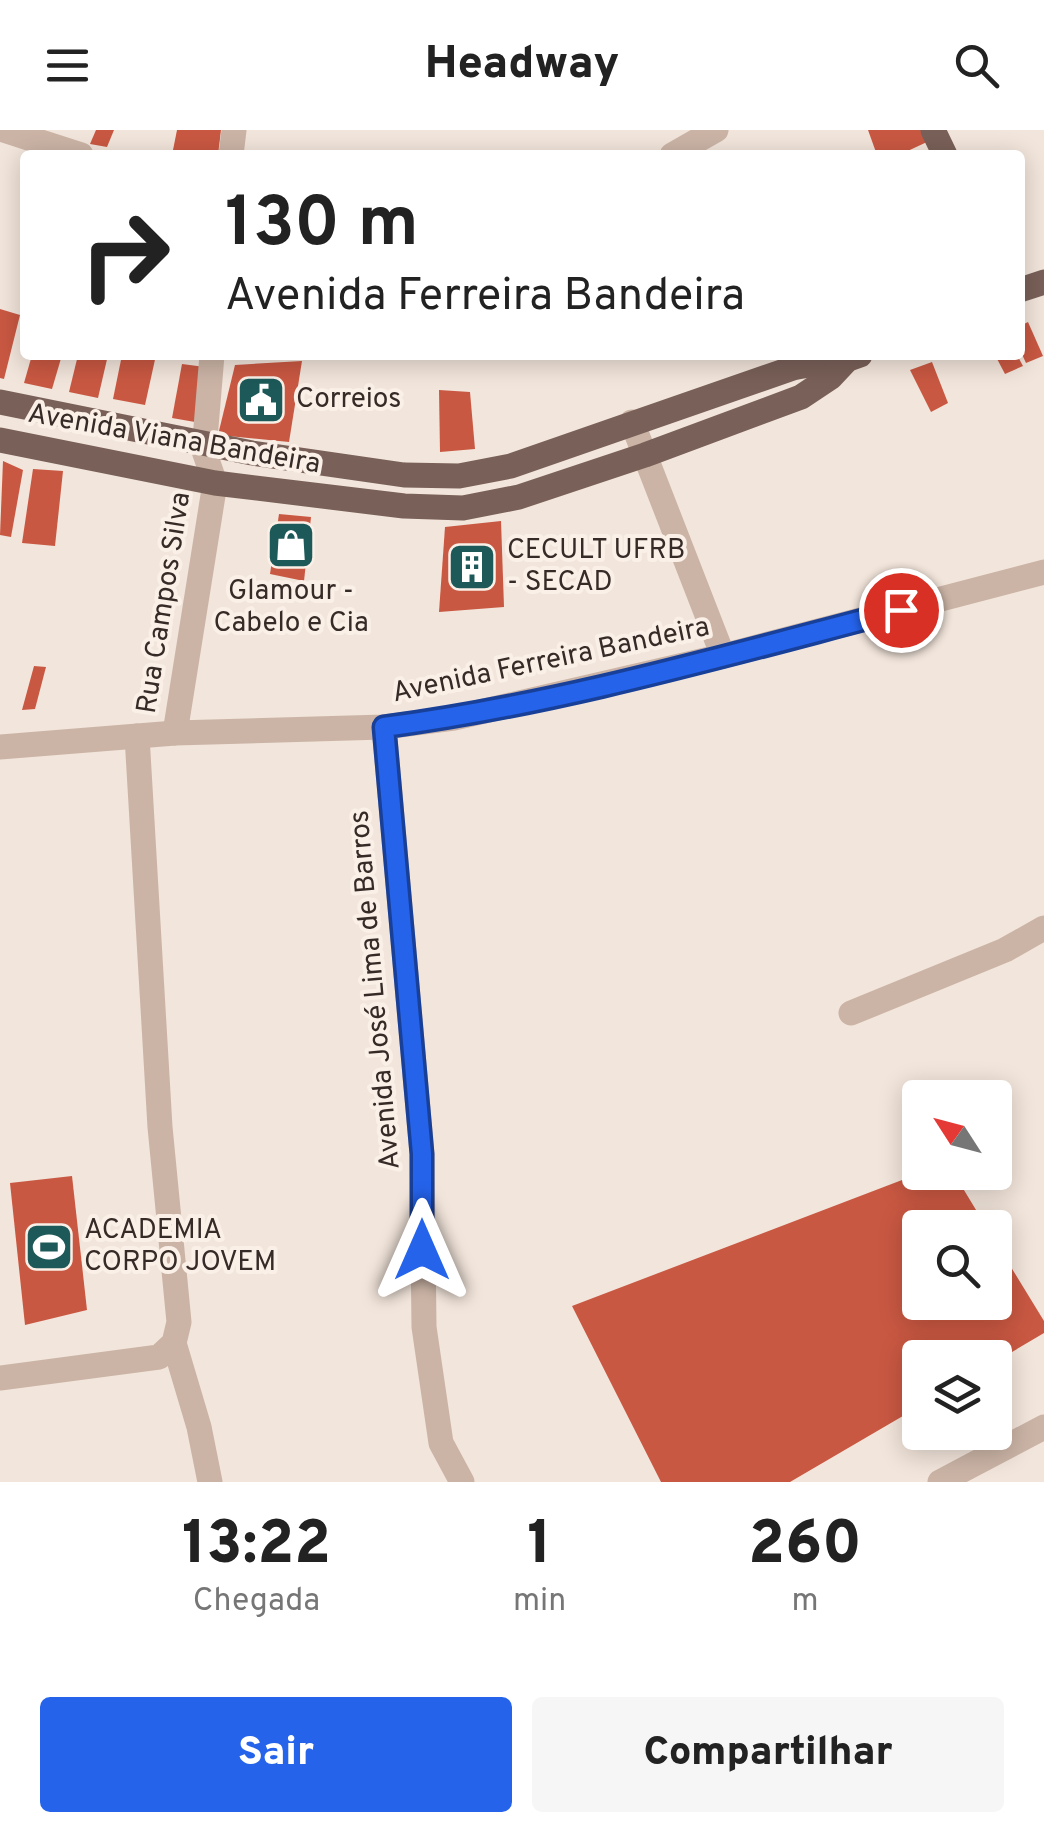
<!DOCTYPE html>
<html lang="pt">
<head>
<meta charset="utf-8">
<style>
  :root { --surface:#fff; --page:#f6f6f6; --text:#222; --muted:#767676; --accent:#2563eb }
  body { margin:0; font-family:Overpass,sans-serif; background:var(--page); color:var(--text); height:100vh; display:flex; flex-direction:column; font-size:38px; white-space:nowrap }
  * { box-sizing:border-box; margin:0 }
  p { font-size:32px; color:var(--muted) }
  .icon { flex:none; width:55px; height:55px; fill:none; stroke:currentColor; stroke-width:2; stroke-linecap:round; stroke-linejoin:round }
  .map { position:relative; height:1352px; overflow:hidden }
  .sheet { display:flex; flex-direction:column; background:var(--surface); flex:1 }
  .sheet>* { flex:none }
  .banner { position:absolute; left:20px; top:20px; width:1005px; height:210px; border-radius:10px; box-shadow:0 5px 25px #0003; background:#fff; color:var(--text); overflow:hidden }
  .needle { width:65px; rotate:306deg }
  .buttons { position:absolute; left:902px; top:950px; display:grid; gap:20px }
  .buttons a { display:grid; place-items:center; width:110px; height:110px; border-radius:10px; background:var(--surface); box-shadow:0 5px 25px #0003; font-size:50px }
  .pin { position:absolute; display:grid; place-items:center; width:85px; height:85px; color:#fff; margin:-42px; border:5px solid #fff; border-radius:50%; box-shadow:0 2px 10px #0007 }
  .me { position:absolute; width:110px; margin:-55px; rotate:0deg; stroke-linejoin:round; filter:drop-shadow(0 0 8px #0008) }
  .turn { display:flex; align-items:center; gap:35px; height:210px; padding:0 40px; font-size:45px }
  .turn .icon { width:130px; height:130px; stroke-width:2.5 }
  .turn b { display:block; font-size:70px; line-height:85px }
  .eta { display:flex; justify-content:space-evenly; align-items:center; height:170px; text-align:center }
  .eta b { font-size:60px; font-weight:800; line-height:70px }
  .action { display:flex; gap:20px; margin-top:auto; padding:20px 40px }
  .action a { flex:1; height:115px; border-radius:10px; background:var(--accent); color:#fff; font-size:40px; font-weight:800; line-height:115px; text-align:center }
  .action a+a { background:var(--page); color:var(--text) }
  header { display:flex; justify-content:space-between; align-items:center; height:130px; padding:0 40px; background:var(--surface); font-size:45px; font-weight:800 }
  .map>svg:first-child { display:block }
  .building { fill:#c95842 }
  .lines { fill:none; stroke-linecap:round; stroke-linejoin:round }
  .minor { stroke:#cbb4a6; stroke-width:25 }
  .tertiary { stroke:#cbb4a6; stroke-width:25 }
  .primary { stroke:#796058; stroke-width:25 }
  .route-casing { stroke:#184099; stroke-width:25 }
  .route { stroke:#2563eb; stroke-width:18 }
  .labels { text-anchor:middle; dominant-baseline:central; stroke-width:8; stroke-linejoin:round; paint-order:stroke }
  .poi-label { font-size:28px; fill:#372b27; stroke:#faf0e7; text-anchor:start }
  .street-label { font-size:28px; fill:#372b27; stroke:#faf0e7 }
</style>
</head>
<body>
<header><svg class="icon" aria-label="menu" viewBox="0 0 24 24"><path d="M4 6h16M4 12h16M4 18h16"/></svg>Headway<svg class="icon" aria-label="search" viewBox="0 0 24 24"><circle cx="10" cy="10" r="6"/><path d="M15 15l6 6"/></svg></header>
<div class="map">
<svg width="1044" height="1352" viewBox="0 0 1044 1352">
  <rect width="100%" height="100%" fill="#f2e5db"/>
  <g class="building">
    <polygon points="96,0 114,0 107,17 90,14"/>
    <polygon points="177,0 221,0 218,25 172,25"/>
    <polygon points="868,0 922,0 927,12 899,25 877,25"/>
    <polygon points="0,179 20,185 4,249 0,248"/>
    <polygon points="1028,192 1043,226 1026,233 1020,220 1020,196"/>
    <polygon points="32,225 62,225 52,259 24,253"/>
    <polygon points="78,225 108,225 98,268 69,262"/>
    <polygon points="122,225 156,225 145,275 113,269"/>
    <polygon points="995,225 1017,225 1023,236 1005,244"/>
    <polygon points="302,231 289,312 218,305 235,235"/>
    <polygon points="932,232 948,273 931,282 910,240"/>
    <polygon points="182,234 205,237 195,292 172,288"/>
    <polygon points="439,260 470,262 475,319 440,322"/>
    <polygon points="3,331 23,340 11,407 0,405"/>
    <polygon points="33,339 63,341 55,416 22,413"/>
    <polygon points="279,384 311,387 304,451 270,444"/>
    <polygon points="501,391 504,477 439,482 445,397"/>
    <polygon points="34,536 46,537 35,579 22,580"/>
    <polygon points="923,1042 953,1042 987,1098 920,1098 920,1172 995,1172 995,1111 1044,1191 1044,1203 995,1232 995,1228 920,1228 920,1276 790,1352 661,1352 572,1176"/>
    <polygon points="72,1046 87,1180 25,1195 10,1053"/>
  </g>
  <g class="lines">
    <g class="minor">
      <polyline points="231,25 234,0"/>
      <polyline points="632,292 723,526"/>
      <polyline points="384,597 422,1024 424,1197 441,1313 462,1352"/>
      <polyline points="175,603 215,353 204,321 212,225"/>
      <polyline points="851,883 1005,820 1044,798"/>
      <polyline points="174,1213 199,1297 210,1352"/>
      <polyline points="0,1248 159,1227 174,1213 179,1192 160,997 137,606"/>
      <polyline points="940,1352 1044,1297"/>
    </g>
    <g class="tertiary">
      <polyline points="4,0 81,25"/>
      <polyline points="672,25 716,0"/>
      <polyline points="0,617 175,603 384,597 454,588 723,526 1044,442"/>
    </g>
    <g class="primary">
      <polyline points="933,0 945,25"/>
      <polyline points="1020,160 1044,152"/>
      <path d="M0 272 252 323 404 345 459 346 511 336 793 238C815 232 839 234 860 225"/>
      <polyline points="0,310 215,353 404,376 463,378 519,367 645,325 801,267 831,247 846,231"/>
    </g>
  </g>
  <g class="lines">
    <g class="route-casing">
      <path id="route" d="M422 1120V1024L384 597C559 574 731 524 901 480"/>
    </g>
    <use href="#route" class="route"/>
  </g>
  <defs>
    <g id="civic-square" transform="scale(2.5)"><rect x="-9" y="-9" width="18" height="18" rx="4" fill="#1c5958" stroke="#faf0e7"/><path d="M-.6-6.5H3V-4.5H.6V-3L4-1V1h2V6H-6V1h2V-1L-.6-3ZM-1.2 2.5V6h2.4V2.5Z" fill="#fff"/></g>
    <g id="shop-square" transform="scale(2.5)"><rect x="-9" y="-9" width="18" height="18" rx="4" fill="#1c5958" stroke="#faf0e7"/><path d="M-5-2.5h2.3a2.7 3.5 0 0 1 5.4 0H5L5.5 6h-11ZM-1.5-2.5h3a1.5 2.3 0 0 0-3 0Z" fill="#fff"/></g>
    <g id="building-square" transform="scale(2.5)"><rect x="-9" y="-9" width="18" height="18" rx="4" fill="#1c5958" stroke="#faf0e7"/><path d="M-4-6H4V6H1V3H-1V6H-4ZM-2.5-4.3h1.7v1.8h-1.7ZM.8-4.3h1.7v1.8H.8ZM-2.5-1h1.7V.8h-1.7ZM.8-1h1.7V.8H.8Z" fill="#fff"/></g>
    <g id="stadium-square" transform="scale(2.5)"><rect x="-9" y="-9" width="18" height="18" rx="4" fill="#1c5958" stroke="#faf0e7"/><path d="M0-5a6.5 5 0 1 0 0 10a6.5 5 0 1 0 0-10ZM-3.5-1.8h7v3.6h-7Z" fill="#fff"/></g>
  </defs>
  <g fill-rule="evenodd">
    <use href="#civic-square" x="261" y="270"/>
    <use href="#shop-square" x="291" y="415"/>
    <use href="#building-square" x="472" y="437"/>
    <use href="#stadium-square" x="49" y="1117"/>
  </g>
  <g class="labels">
    <g class="poi-label">
      <text x="296" y="270">Correios</text>
      <text x="507" y="421">CECULT UFRB<tspan x="507" dy="32">- SECAD</tspan></text>
      <text x="291" y="462" text-anchor="middle">Glamour -<tspan x="291" dy="32">Cabelo e Cia</tspan></text>
      <text x="84" y="1101">ACADEMIA<tspan x="84" dy="32">CORPO JOVEM</tspan></text>
    </g>
    <g class="street-label">
      <text transform="translate(174 310) rotate(10)">Avenida Viana Bandeira</text>
      <text transform="translate(165 473) rotate(-81)">Rua Campos Silva</text>
      <text transform="translate(551 531) rotate(-12)">Avenida Ferreira Bandeira</text>
      <text transform="translate(376 860) rotate(-95)">Avenida José Lima de Barros</text>
    </g>
  </g>
</svg>
<div class="buttons">
<a><svg class="needle" viewBox="-14 -14 28 28"><path d="M0-13l5 13h-10z" fill="#e53935"/><path d="M0 13l5-13h-10z" fill="#767676"/></svg></a>
<a><svg class="icon" aria-label="search" viewBox="0 0 24 24"><circle cx="10" cy="10" r="6"/><path d="M15 15l6 6"/></svg></a>
<a><svg class="icon" aria-label="layers" viewBox="0 0 24 24"><path d="M12 4l9 5-9 5-9-5zM3 14l9 5 9-5"/></svg></a>
</div>
<div class="pin" style="left:901px;top:480px;background:#d93025"><svg class="icon" aria-label="arrive" viewBox="0 0 24 24"><path d="M6 21V4h12l-3 4 3 4H6"/></svg></div>
<svg class="me" style="left:422px;top:1120px" viewBox="-20 -20 40 40"><path d="M0-17L14 15 0 8-14 15z" fill="#2563eb" stroke="#fff" stroke-width="4"/></svg>
<div class="banner">
<div class="turn"><svg class="icon" aria-label="right" viewBox="0 0 24 24"><path d="M7 20v-9h11M14 6l5 5-5 5"/></svg><div><b>130 m</b>Avenida Ferreira Bandeira</div></div>
</div>
</div>
<section class="sheet">
<div class="eta">
<div><b>13:22</b><p>Chegada</p></div>
<div><b>1</b><p>min</p></div>
<div><b>260</b><p>m</p></div>
</div>
<div class="action"><a>Sair</a><a>Compartilhar</a></div>
</section>
</body>
</html>
